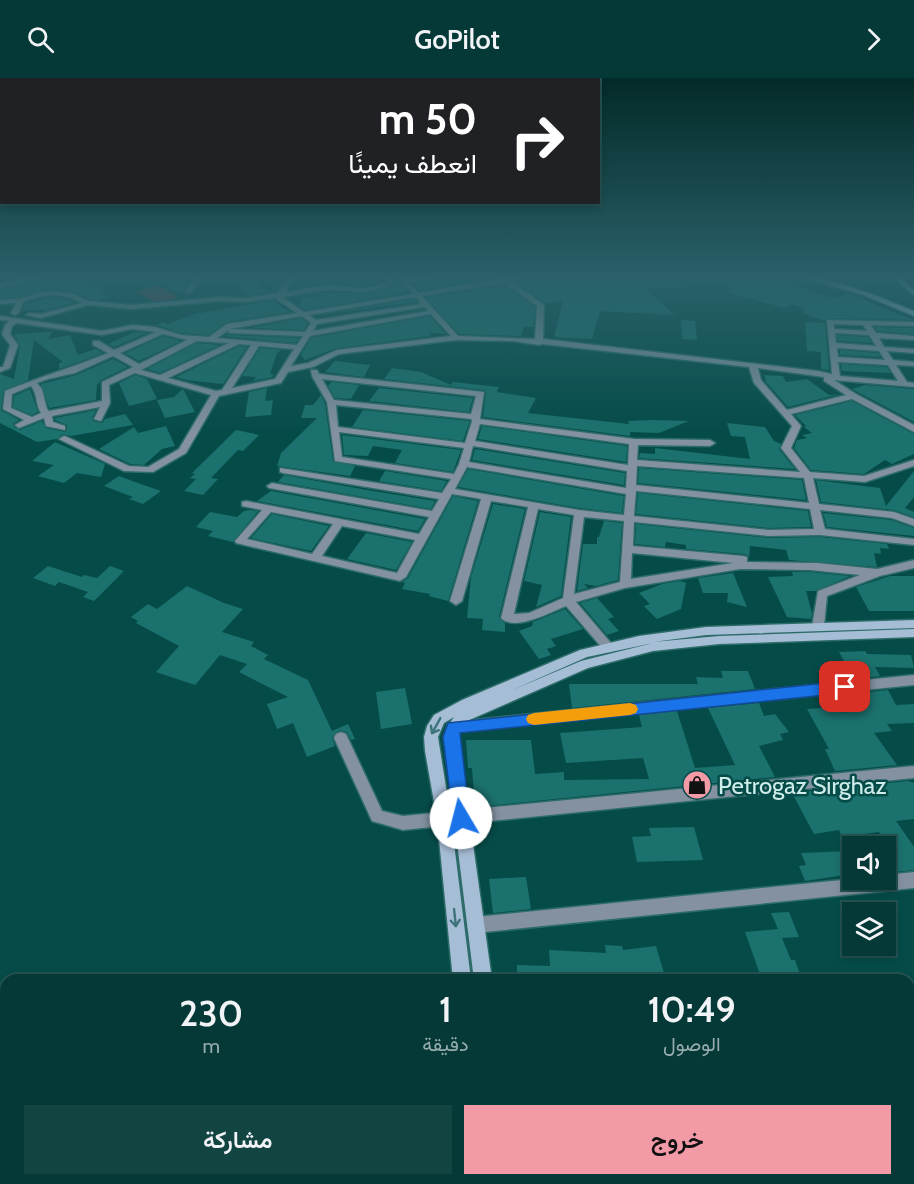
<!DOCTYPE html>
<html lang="ar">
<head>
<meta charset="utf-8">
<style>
  :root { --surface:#043937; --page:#124442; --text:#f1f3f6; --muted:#97acad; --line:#255352; --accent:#f39aa7 }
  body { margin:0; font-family:Cabin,Vazirmatn,sans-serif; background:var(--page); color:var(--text); direction:rtl; height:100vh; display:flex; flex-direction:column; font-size:22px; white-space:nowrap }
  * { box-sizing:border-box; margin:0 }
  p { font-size:20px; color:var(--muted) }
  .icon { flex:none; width:33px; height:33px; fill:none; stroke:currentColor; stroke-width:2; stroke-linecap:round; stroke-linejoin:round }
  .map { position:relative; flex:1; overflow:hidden; direction:ltr }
  .details { position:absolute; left:0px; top:896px; width:915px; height:212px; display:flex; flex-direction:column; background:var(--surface); border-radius:18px 18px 0 0; box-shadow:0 3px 9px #0003,0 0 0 2px var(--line); direction:rtl }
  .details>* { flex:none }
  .guide { position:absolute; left:0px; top:0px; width:600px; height:126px; box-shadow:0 3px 9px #0003,0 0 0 2px var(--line); direction:rtl; background:#202124; color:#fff; overflow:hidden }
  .buttons { position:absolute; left:842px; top:758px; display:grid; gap:12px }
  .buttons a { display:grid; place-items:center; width:54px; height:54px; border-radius:0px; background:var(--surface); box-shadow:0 3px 9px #0003,0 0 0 2px var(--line); font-size:30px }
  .pin { position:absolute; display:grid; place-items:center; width:51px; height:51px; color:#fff; margin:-26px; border-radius:12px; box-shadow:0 3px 9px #0006 }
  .me { position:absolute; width:66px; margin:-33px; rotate:352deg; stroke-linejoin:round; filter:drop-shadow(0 0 4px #0008) }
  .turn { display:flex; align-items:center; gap:21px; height:126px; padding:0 24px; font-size:27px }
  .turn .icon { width:78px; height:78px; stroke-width:2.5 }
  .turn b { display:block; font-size:42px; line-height:51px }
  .eta { display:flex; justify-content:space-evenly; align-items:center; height:102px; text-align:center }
  .eta b { font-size:36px; font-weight:600; line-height:42px }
  .primary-button { display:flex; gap:12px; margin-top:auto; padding:12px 24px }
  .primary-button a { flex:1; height:69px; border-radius:0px; background:var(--accent); color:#111; font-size:24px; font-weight:600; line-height:69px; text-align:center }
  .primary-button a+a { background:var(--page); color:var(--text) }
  header { display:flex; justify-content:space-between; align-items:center; height:78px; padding:0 24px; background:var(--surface); font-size:27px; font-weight:600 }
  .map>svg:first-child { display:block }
  .built { fill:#225956 }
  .green { fill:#873a49 }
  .building { fill:#1b716d }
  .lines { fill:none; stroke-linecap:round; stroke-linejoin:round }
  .street-casing { stroke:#2d6c69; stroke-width:3 }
  .secondary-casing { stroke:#2d6c69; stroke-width:3 }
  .street { fill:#8391a0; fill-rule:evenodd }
  .secondary { fill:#a6bdd6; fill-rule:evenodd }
  .oneway { stroke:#3d747a }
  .route { fill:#1a73e8; stroke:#114b97; stroke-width:1.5 }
  .slow { fill:#f59e0b }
  .labels { text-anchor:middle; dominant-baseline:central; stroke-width:5; stroke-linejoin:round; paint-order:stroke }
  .near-poi-label { font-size:24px; fill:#ceecea; stroke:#054c49; text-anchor:start }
</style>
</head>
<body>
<header><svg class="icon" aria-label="forward" viewBox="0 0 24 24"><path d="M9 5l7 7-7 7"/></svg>GoPilot<svg class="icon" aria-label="search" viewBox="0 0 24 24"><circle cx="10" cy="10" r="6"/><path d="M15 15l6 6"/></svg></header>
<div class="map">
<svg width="914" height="1106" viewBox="0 0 914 1106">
  <rect width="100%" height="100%" fill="#054c49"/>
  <polygon class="built" points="914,1018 914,1106 835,1106 839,1101 909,1101 909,1023"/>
  <polygon class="green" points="157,207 179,219 157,226 137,214"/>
  <g class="building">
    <polygon points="41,200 67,200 105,212 98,214 109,218 98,222 90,221 73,214 55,211 19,219 0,220 0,212"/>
    <polygon points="160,200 185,200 189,204 183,214 172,213"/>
    <polygon points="232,200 254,200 267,214 247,218"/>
    <polygon points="305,200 329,200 334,206 365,200 375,206 311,207"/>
    <polygon points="434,200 487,200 420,213 414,206"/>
    <polygon points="526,200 686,200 686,208 645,211 675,237 600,233 592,261 566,260 554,259 563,223 545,225 517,204"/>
    <polygon points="714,200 769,200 836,221 847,215 914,242 827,240 825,243 804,236 804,230 792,226 785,230 726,214 734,209 713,203"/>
    <polygon points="393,207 402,207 409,214 305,232 297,226 302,225 300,221 320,218 317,215 368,215"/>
    <polygon points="504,207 535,229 533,249 524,249 521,258 459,256 426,220"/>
    <polygon points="46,220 59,220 75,224 47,232 22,232 25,226"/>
    <polygon points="415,221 417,224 315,238"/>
    <polygon points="274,222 281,229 291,234 227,244 208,257 181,255 156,247 163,244 168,246 195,236"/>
    <polygon points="430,238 446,256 429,255 431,258 337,270 305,282 301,277 311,260"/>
    <polygon points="301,240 308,245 304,252 251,250"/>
    <polygon points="681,242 695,243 697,262 682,261"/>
    <polygon points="805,244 825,245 829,292 821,291 821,274 807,273"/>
    <polygon points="875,249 914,250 914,256 877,253"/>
    <polygon points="52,254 48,261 70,257 78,277 96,271 103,275 59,291 59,285 63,284 34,262 28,302 3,313 1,332 19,342 13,346 14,349 20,352 42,343 46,350 65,354 67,352 67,347 55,342 55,340 96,332 92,340 93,343 102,345 105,341 125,336 133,347 71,358 63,356 57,361 37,364 0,345 0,296 14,301 20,268 14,256"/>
    <polygon points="134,254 147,255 114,269 108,266"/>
    <polygon points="227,256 229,257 299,260 296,265 224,258"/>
    <polygon points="837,257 868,259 872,265 838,263"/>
    <polygon points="163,258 181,263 139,283 125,275"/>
    <polygon points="197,265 220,267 160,295 147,291"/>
    <polygon points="239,268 247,269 223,306 186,302 176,299"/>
    <polygon points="260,270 282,272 277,275 270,296 274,296 272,299 253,303 256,299 242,298"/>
    <polygon points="840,272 878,275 881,279 840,277"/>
    <polygon points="113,281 128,289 101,302 97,307 96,322 49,330 41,306 76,297"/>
    <polygon points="335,283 370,287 364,299 325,294"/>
    <polygon points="841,286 887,289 891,295 842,293"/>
    <polygon points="392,290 421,294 451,307 453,304 499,309 497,314 536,320 528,335 629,346 628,343 651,342 689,343 659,355 630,354 630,358 483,339 486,314 484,312 384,301"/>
    <polygon points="135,297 147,301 157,321 129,328 119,305"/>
    <polygon points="764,297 783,298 786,304 807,301 829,317 840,316 788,329 766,304"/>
    <polygon points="331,304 359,307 351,321 335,320 328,308"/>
    <polygon points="865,307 914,311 914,344 852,311"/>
    <polygon points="267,310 265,323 273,322 271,337 245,339 249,314"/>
    <polygon points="379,310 473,320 469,334 369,323"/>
    <polygon points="30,311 38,334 32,337 13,329 14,318"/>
    <polygon points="183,311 195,334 165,340 157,322 174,319"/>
    <polygon points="321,317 325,325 333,383 355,388 350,398 277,388 281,375 317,340 301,340 305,327 313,327"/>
    <polygon points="852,323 914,356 914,376 892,386 885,382 864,396 811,392 794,370 797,362 807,360 802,357 812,355 804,349 806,348 795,337"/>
    <polygon points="363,332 470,343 463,363 352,349"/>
    <polygon points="727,345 765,349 774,363 781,366 779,371 795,391 639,380 640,375 655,376 655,370 750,381 745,359 731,358"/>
    <polygon points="166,348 175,368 162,371 144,387 130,386 99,371 134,349 138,355"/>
    <polygon points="482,348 627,368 626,384 478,361"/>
    <polygon points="236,352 259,357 243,373 238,372 211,400 218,401 203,417 184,413 196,401 190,400 195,396 192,395"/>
    <polygon points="342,357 461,372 453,394 395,385 402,372 373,368 368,378 344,377"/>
    <polygon points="55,364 105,386 101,399 77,395 64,405 38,398 54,387 32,383"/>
    <polygon points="475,371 625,395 624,407 472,382"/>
    <polygon points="639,390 802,402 806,422 638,405"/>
    <polygon points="468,391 624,418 622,435 579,430 458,409"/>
    <polygon points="385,393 447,403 441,413 379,403"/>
    <polygon points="914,393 914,419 905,430 914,434 914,439 894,432 821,424 816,402 880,410 886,428"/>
    <polygon points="284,397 367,412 435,423 431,431 278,404"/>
    <polygon points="119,398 135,404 161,413 143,426 129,421 133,419 104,408"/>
    <polygon points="271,413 425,441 418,453 257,423"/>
    <polygon points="638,415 808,433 811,449 768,450 636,436"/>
    <polygon points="453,418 478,423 448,523 429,518 430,516 402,511 405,505 402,504 408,500"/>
    <polygon points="493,426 525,431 499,539 505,545 505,554 482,552 483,541 467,540 471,499"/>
    <polygon points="249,432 258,433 233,464 208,458 213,453 196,449 210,434 237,439 244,433"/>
    <polygon points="540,434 571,439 561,518 536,529 542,507 524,503"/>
    <polygon points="823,435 891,442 914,450 914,458 827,449"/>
    <polygon points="272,436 329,448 311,473 251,460"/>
    <polygon points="604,443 622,445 618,502 596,508 584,506 588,510 577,513 583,466 597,466 597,459 599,459"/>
    <polygon points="636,446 768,460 820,459 887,466 889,471 880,470 881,476 874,475 877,489 789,482 786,472 750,468 749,482 749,478 744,476 686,471 686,467 666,464 665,469 635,466"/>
    <polygon points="366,455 412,464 396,492 347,481"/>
    <polygon points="48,488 82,499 84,497 97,500 110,488 124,493 94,523 83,519 88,514 59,504 55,508 33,500"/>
    <polygon points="792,494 810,494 850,498 816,513 806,513 812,535 811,541 787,539 768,499 793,498"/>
    <polygon points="733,495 747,529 727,524 728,515 703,515 698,500"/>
    <polygon points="890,498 914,498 914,533 869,533 856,509"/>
    <polygon points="680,503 686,505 681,531 657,541 644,528 650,526 639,515 662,506"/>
    <polygon points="187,508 224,525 243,531 222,554 254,564 251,568 268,577 264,581 308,602 332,653 348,646 355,661 351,662 347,654 340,652 332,659 335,668 307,679 293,645 277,651 267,626 288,619 239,594 247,586 220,577 195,607 156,594 179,568 136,545 138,543 131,539 148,526 157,531"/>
    <polygon points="597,520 614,539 608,541 619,553 607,557 580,525"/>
    <polygon points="565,531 583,551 551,561 556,568 547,571 551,577 539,581 519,553 532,548 533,544"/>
    <polygon points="865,573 867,576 911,577 914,590 875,589 880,598 854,601 839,574"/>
    <polygon points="721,593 748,593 755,611 572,630 569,606 698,606 696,599 723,600"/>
    <polygon points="405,610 412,646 381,651 376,614"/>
    <polygon points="888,612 896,627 914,626 914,645 887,646 892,653 874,655 897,687 835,693 825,671 829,671 807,631 868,627 861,615"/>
    <polygon points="759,625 764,638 775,636 789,654 780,656 783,662 759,668 775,699 475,729 472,690 468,690 466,662 531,662 535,696 564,694 564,702 649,701 643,680 566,685 560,655 642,649 639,637 677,633 695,690 735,687 708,630"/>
    <polygon points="908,703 914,705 914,741 896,743 914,769 914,792 895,794 879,754 842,759 839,752 814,756 792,715"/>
    <polygon points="694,749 703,782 637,784 632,759 651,758 649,750"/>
    <polygon points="847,773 852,783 852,796 805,803 799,788 806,787 801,775"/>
    <polygon points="526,799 531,831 493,835 489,801"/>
    <polygon points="789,834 799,859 782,860 791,882 795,882 802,902 762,902 745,854 778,851 771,835"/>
    <polygon points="605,867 622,868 623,872 656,868 666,902 517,902 517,887 550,888 549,872 606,875"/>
  </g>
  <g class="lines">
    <g class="street-casing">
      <g id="street">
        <polygon points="26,200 39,200 0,210 0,206"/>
        <polygon points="195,200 202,200 190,215 186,215 185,214"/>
        <path d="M289 200H295L285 214C299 212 314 208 329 208 352 207 362 216 386 204L388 200H394L391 206C367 218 355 212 330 212 315 212 298 217 282 219L304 234 413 216 403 205H398V203L400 202 399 200H432L410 205 419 215 501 200H524L512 203 544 227 543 261 818 293 832 296 827 242 914 244V248L871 247 876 255 914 258V262L879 260 884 269 914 271V275L887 273 893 282 914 284V288L896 287 907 304 914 305V309L834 302 856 316 914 347V354L852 321 791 336 801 348 791 370 810 394 864 398 914 382V388L865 404 813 400 819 426 894 434 914 441V448L892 440 820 432 825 451 914 461V467L820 457 768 458 634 444 633 468 743 478 747 479V484L817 485 877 491 914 482V490L880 498 827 518 824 548 818 552 812 548 818 513 860 497 810 492 740 491 625 510 576 524 611 565 613 568 611 571H603L566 528C551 534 515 554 501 540L528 429 491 423 462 523 456 527 450 523 481 421 452 416 406 499 400 503 236 465 235 463 262 432 242 428V424L246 423 419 456 429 439 269 410 267 408 272 405 432 433 439 421 283 395 280 394V390L442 415 451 401 335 383 327 324 312 298 311 292H317L319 296 484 314 480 341 634 361 710 362 715 365 710 368 638 367 637 382 800 394 781 370 792 348 754 305 749 289 542 266 539 267 513 263 456 262 339 276 313 289 288 294 281 305 219 318 186 375 153 394 124 393 59 361 64 358 67 359 129 388 148 389 179 371 211 317 135 295 109 307 110 325 101 343 94 341 100 329 52 338 53 344 65 348V352L46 348 44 340 19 350 15 347 24 342 3 331 5 313C39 299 74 289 108 275L93 267V263H99L114 272 156 254 132 251 102 257 17 245 12 248 10 256 18 267 10 290 0 294V289H3L10 267 2 256 5 247 9 243 0 242V238L102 253 132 247 155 249 181 257 209 259 227 246 297 235 275 220 246 224 220 223 132 231 88 227 41 240 26 237 30 235 41 236 82 225C61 214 44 216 23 224L19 235 15 237 11 235 16 225 0 226V222L19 221 39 215 55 213 73 216 89 223 132 227 220 219 246 220 277 215ZM505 205 537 228 535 261 458 258 422 218ZM416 219 421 226 316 242 309 237ZM425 229 428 233 313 253 317 246ZM431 236 451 258 337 272 308 285 291 288 310 258ZM302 238 311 245 305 254 230 251ZM834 246 863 247 867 253 834 251ZM229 252V255H232L303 258 297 267 217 260ZM835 255 869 257 876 268 836 265ZM163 256 187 262 139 286 120 275ZM197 263 229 265 160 297 141 292ZM239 266 251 267 222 312 216 313 168 300ZM259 268 294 271 275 301 232 310ZM837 270 879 273 885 282 838 279ZM113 278 133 289 102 304V323L49 333 47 331 42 311 37 305 48 301 75 295ZM838 284 888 287 898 303 840 298ZM758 290 824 299V303L846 317 787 332 761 302ZM322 301 476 318 471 336 334 322ZM31 308C38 316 35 327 41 335L32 339 11 330 12 316ZM336 327 471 341 472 343 465 365 338 349ZM480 346 629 366 628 387 475 363ZM339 354 464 370 459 386 454 396 342 379ZM473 368 627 393 626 410 469 384ZM637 388 804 400 809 425 636 407ZM467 389 626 416 624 437 579 432 455 411ZM636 413 810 431 814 451 768 452 634 438ZM538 431 574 437 563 520 529 535 514 536ZM271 434 333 446 312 476 247 461ZM584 439 624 443 620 504 574 516ZM342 448 415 462 397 495 322 478ZM632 475 733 485 631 501Z"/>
        <polygon points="914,597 914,607 454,654 449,653 447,649 449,645 454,644"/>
        <polygon points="341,654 346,656 382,733 403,738 914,688 914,700 403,752 372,743 334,660 336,656"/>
        <polygon points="914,794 914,810 475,855 469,853 467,847 469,841 475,839 852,801 885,801 885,797"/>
        <polygon points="914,927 914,949 909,951 909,929"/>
        <polygon points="774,1101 795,1101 793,1106 772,1106"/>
      </g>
    </g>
    <g class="secondary-casing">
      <g id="secondary">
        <path d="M803 200C839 200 881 220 914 233V238L863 217Z"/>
        <polygon points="893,200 900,200 914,212 914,217"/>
        <path d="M914 542V550L706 557 653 564 719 558 914 551V559L719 566 653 573 588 590 467 643 460 651 458 659 492 902H474L444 659 447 649 454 639 444 645 438 659 451 741 471 902H453L437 741 425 673 424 659 427 648 434 637 462 622 580 572 639 558 706 549ZM653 565 581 583 510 613 587 579Z"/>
        <rect x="474" y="1101" width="20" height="5"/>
        <polygon points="503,1101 523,1101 524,1106 504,1106"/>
      </g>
    </g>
    <use href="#street" class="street"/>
    <use href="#secondary" class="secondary"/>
  </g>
  <defs><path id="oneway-shaft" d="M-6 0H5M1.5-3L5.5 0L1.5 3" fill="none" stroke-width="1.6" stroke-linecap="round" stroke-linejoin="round" transform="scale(1.5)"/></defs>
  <g class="oneway">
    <use href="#oneway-shaft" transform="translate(436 648) rotate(119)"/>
    <use href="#oneway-shaft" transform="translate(455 840) rotate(84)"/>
  </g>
  <linearGradient id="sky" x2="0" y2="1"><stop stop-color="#032a28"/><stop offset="0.56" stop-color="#2a616a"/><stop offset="1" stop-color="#2a616a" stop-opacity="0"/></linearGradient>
  <rect width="914" height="355" fill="url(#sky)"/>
  <polygon class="route" points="845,603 850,605 852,609 850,613 845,615 460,655 470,740 467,745 461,747 455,745 453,740 443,659 448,645"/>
  <polygon class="slow" points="630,625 636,627 638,631 636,635 630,637 534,647 528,645 526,641 528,637 534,635"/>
  <defs>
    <g id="shop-disc" transform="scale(1.5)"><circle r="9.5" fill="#f39aa7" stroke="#054c49"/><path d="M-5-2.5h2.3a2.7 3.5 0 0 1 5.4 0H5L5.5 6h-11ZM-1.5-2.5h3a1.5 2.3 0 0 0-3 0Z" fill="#111"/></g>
  </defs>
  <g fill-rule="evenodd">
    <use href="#shop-disc" x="697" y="707"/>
  </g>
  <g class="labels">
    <g class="near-poi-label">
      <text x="718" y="707">Petrogaz Sirghaz</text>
    </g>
  </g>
</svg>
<div class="buttons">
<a><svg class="icon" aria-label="sound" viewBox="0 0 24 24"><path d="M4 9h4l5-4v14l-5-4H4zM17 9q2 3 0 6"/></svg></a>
<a><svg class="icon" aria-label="layers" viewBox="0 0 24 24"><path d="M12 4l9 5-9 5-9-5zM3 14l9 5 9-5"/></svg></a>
</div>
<div class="pin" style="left:845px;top:609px;background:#d93025"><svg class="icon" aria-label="arrive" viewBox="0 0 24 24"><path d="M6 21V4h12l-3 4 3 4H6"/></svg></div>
<svg class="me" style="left:461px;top:740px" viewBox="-20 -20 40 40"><circle r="19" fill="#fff"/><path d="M0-13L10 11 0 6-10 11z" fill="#1a73e8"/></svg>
<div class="guide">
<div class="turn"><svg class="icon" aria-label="right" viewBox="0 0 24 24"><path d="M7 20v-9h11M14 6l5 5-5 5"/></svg><div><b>50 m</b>انعطف يمينًا</div></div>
</div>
<section class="details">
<div class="eta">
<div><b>10:49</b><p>الوصول</p></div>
<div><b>1</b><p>دقيقة</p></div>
<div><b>230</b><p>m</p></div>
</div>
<div class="primary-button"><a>خروج</a><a>مشاركة</a></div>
</section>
</div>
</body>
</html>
